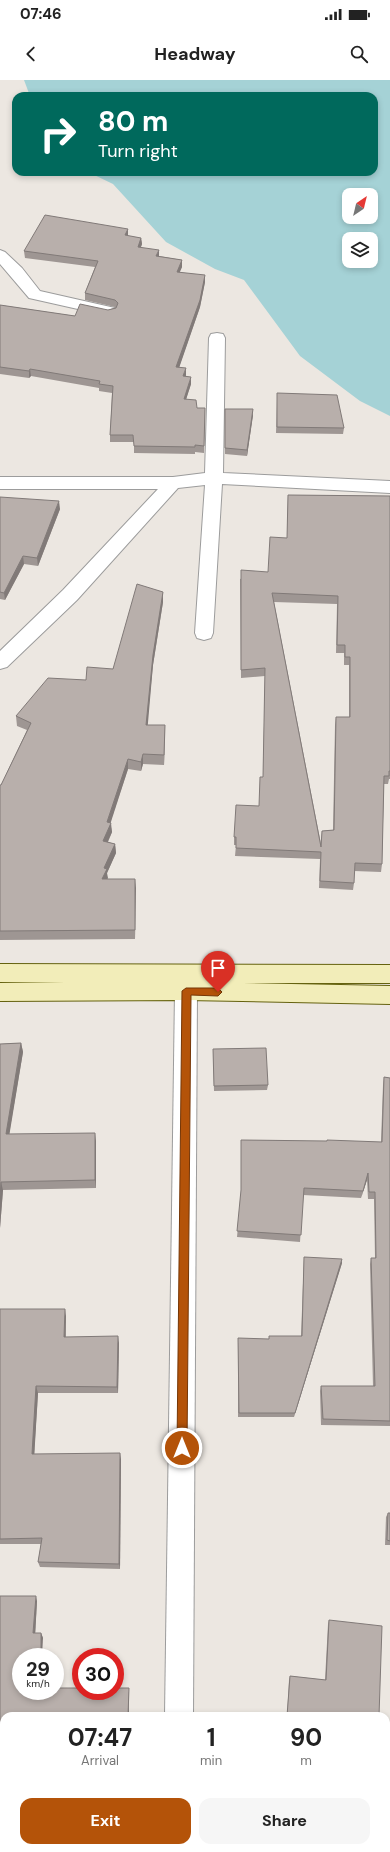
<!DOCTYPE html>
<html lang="en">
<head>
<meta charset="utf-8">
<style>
  :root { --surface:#fff; --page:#f6f6f6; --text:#222; --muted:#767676; --accent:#b45309 }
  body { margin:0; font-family:"DM Sans",sans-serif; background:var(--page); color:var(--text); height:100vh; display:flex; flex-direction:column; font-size:15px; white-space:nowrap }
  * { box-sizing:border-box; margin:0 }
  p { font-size:13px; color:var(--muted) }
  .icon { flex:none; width:22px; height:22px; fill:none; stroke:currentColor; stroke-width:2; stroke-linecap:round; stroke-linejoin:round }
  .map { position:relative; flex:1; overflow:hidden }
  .details { position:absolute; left:0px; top:1632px; width:390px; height:140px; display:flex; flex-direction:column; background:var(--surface); border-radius:12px 12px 0 0; box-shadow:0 2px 6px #0003 }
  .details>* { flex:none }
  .guide { position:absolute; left:12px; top:12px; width:366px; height:84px; border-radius:12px; box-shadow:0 2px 6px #0003; background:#00695c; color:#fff; overflow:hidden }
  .needle { width:26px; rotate:35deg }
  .controls { position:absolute; left:342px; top:108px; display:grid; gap:8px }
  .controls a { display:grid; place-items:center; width:36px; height:36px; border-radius:8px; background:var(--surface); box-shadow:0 2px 6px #0003; font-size:20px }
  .speed { position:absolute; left:12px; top:1568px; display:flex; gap:8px; font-size:20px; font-weight:700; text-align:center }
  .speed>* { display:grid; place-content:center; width:52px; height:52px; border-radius:50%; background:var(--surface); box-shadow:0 2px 6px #0003; line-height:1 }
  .speed small { font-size:10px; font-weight:400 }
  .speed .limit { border:6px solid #d22; background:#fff; color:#111 }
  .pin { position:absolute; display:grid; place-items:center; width:34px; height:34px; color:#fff; margin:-41px -17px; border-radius:50% 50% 50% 0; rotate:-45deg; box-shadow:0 0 4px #0007 }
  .pin .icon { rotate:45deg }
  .me { position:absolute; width:44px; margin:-22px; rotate:0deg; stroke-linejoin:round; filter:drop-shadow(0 0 3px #0008) }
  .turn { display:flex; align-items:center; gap:14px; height:84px; padding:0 20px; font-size:18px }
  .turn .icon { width:52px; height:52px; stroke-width:2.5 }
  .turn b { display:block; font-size:28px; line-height:34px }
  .eta { display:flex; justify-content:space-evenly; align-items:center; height:68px; text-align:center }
  .eta b { font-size:24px; font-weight:700; line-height:28px }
  .cta { display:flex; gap:8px; margin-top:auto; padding:8px 20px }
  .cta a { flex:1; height:46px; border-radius:12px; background:var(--accent); color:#fff; font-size:16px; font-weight:700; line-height:46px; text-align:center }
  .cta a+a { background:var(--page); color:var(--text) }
  .status { display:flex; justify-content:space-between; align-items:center; height:28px; padding:0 20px; background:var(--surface); direction:ltr }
  .status svg { height:11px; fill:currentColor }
  header { display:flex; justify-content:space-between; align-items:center; height:52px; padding:0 20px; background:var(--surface); font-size:18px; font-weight:700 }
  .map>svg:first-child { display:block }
  .water { fill:#a5d2d6; fill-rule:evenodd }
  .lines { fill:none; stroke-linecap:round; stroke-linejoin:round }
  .street-casing { stroke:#9c9c9c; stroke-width:2 }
  .secondary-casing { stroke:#65620f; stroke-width:2 }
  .street { fill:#fff; fill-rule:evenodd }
  .secondary { fill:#f2edb9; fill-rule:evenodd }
  .wall { fill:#9e9693; fill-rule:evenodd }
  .shaded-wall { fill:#817a78 }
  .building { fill:#b8afab; stroke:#817a78; fill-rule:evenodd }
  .route { fill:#b45309; stroke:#753606 }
</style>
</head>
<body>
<div class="status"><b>07:46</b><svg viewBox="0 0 49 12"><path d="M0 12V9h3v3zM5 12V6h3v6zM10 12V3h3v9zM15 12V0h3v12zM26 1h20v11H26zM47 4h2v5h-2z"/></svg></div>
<header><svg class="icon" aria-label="back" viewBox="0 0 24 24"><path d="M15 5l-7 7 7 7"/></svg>Headway<svg class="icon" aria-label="search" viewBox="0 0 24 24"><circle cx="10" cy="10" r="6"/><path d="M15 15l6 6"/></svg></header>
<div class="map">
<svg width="390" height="1772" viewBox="0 0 390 1772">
  <rect width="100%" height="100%" fill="#ece7e1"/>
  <path class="water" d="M24 0H390V336L360 321 300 276 244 200 215 189 166 162 113 104 88 92H374V16H30ZM349 115H371V137H349ZM349 159H371V181H349Z"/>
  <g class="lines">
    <g class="street-casing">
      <g id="street">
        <polygon points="0,170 5,172 22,188 40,211 115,228 117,231 115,234 109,236 29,218 0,184"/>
        <polygon points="217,253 223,254 225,258 223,393 390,401 390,413 222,404 213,553 211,558 204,560 197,558 195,553 205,405 178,408 77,520 7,587 0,589 0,571 63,510 158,409 0,409 0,397 173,397 205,393 209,258 211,254"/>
        <polygon points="186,902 194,904 197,911 193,1636 165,1636 175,911 178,904"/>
        <polygon points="0,1739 4,1739 4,1768 6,1768 0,1769"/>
        <polygon points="386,1744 390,1744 390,1772 381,1772 375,1768 386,1768"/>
        <rect x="163" y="1768" width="30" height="4"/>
      </g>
    </g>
    <g class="secondary-casing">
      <polygon id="secondary" points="0,884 390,885 390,903 243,903 390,906 390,924 186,920 0,921 0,903 65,902 0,902"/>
    </g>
    <use href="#street" class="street"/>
    <use href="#secondary" class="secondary"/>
  </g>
  <g class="wall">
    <polygon points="128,149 128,156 141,158 142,164 141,167 159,176 182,180 182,187 179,192 205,202 200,227 179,287 186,295 186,296 191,304 186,319 197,328 205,328 204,373 195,372 195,374 134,373 134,362 110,362 110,355 112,313 99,311 99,308 31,296 29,298 0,294 0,225 75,236 108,230 116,227 115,227 85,220 85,213 95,187 25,178 24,171"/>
    <polygon points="277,319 344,348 343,354 276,353"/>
    <polygon points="225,329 253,335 247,376 225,374"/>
    <path d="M288 415 390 416V699H389L388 704H384L382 784 381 792 354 791V803L353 810 319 808 320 779 235 776 236 765H234V757L259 726 263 697 265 596 241 598 240 499 268 492 287 458ZM274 522 337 524 336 573H344V585H349V637H336L335 645 333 750 322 751 321 764Z"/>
    <polygon points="0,417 60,429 38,486 24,484 5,520 0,519"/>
    <polygon points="163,512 163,522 153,585 147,645 165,645 164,685 143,684 141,691 128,689 110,743 112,752 108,762 115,764 116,773 107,793 107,799 135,799 135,859 0,860 0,705 1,705 27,650 17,646 16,636 86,600 113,589"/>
    <polygon points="21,963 23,972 9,1054 96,1061 96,1108 3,1110 0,1148 0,964"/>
    <polygon points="213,969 268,1005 267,1010 214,1011"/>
    <polygon points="384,997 390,998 390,1346 321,1345 320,1311 321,1306 373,1306 370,1184 371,1178 375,1178 374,1119 368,1119 367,1100 361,1118 303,1115 300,1162 237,1157 241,1114 241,1060 381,1062 383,1005"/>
    <polygon points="304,1177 342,1183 294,1337 238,1337 238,1263 269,1259 269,1256 301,1256"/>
    <polygon points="0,1229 66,1236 66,1257 119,1263 118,1313 38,1313 34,1374 121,1379 120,1489 40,1487 38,1482 41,1464 0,1464"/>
    <polygon points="388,1433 390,1433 390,1465 385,1465 386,1437"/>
    <polygon points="0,1516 37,1521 35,1553 41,1553 43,1558 21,1611 129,1612 129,1636 4,1636 4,1702 0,1702"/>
    <polygon points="329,1540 379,1636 287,1636 289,1600 290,1596 325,1600 328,1544"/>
  </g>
  <g class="shaded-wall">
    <polygon points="128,149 128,156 125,155"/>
    <polygon points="141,158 142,164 138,174 138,167"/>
    <polygon points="159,170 159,177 156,176"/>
    <polygon points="182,180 182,187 177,199 177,192"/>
    <polygon points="205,195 205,202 200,227 177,294 176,287"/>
    <polygon points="186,288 186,295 183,303 183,296"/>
    <polygon points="30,289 31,296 29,298 29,291"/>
    <polygon points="191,297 191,304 184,326 184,319"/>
    <polygon points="253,329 253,335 247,376 247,370"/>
    <polygon points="59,421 60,429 38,486 37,478"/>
    <polygon points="23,476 24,484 5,520 4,513"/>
    <polygon points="163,512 163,522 153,585 147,654 146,645 153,575"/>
    <polygon points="165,645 165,654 164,685 164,675"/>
    <polygon points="143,674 143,684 141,691 141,682"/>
    <polygon points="128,679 128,689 108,751 107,742"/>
    <polygon points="111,743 112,752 104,770 103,761"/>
    <polygon points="115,764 116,773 107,793 108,798 103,808 102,799 104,788"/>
    <polygon points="135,799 136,808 135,859"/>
    <polygon points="21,963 23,972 8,1063 6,1054"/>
    <polygon points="95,1053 96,1061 96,1108 95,1100"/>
    <polygon points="368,1093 367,1100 361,1118 363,1111"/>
    <polygon points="1,1102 3,1110 0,1148 0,1117"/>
    <polygon points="342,1179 342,1183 294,1337 295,1333"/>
    <polygon points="65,1229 66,1236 65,1264 64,1257"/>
    <polygon points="118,1256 119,1263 118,1313 117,1307"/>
    <polygon points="36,1306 38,1313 34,1380 32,1374"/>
    <polygon points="120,1373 121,1379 120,1489 119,1484"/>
    <polygon points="36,1516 37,1521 35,1558 33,1553"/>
    <polygon points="41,1553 43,1558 42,1577 41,1577"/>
    <polygon points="129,1608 129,1636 128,1636"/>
  </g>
  <g class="building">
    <polygon points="45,135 128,149 125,155 141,158 138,167 159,170 156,176 182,180 177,192 205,195 200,220 176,287 186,288 183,296 191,297 184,319 196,320 197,328 205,328 204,366 195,365 195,367 134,366 133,355 110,355 113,306 99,304 100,301 30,289 29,291 0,287 0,225 75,236 80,224 108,230 116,228 118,223 115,220 85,213 98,181 24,171"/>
    <polygon points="277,313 337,315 344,348 277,347"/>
    <polygon points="225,329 253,329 247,370 225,368"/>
    <path d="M288 415 390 416V691H389V696H384L382 784 355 783 354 803 320 801 321 772 236 768V757H234L236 725 259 726 260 697H263L265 588 241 590V490L268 492 270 457 287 458ZM272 513 338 516 337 565H345V577H350V637H336L334 750 322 751 321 767Z"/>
    <polygon points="0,417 59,421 37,478 23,476 4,513 0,512"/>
    <polygon points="137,504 163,512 153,575 146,645 165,645 164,675 143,674 141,682 128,679 107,742 111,743 103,761 115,764 104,788 107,789 102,799 135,799 135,850 0,851 0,705 1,705 31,643 16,636 48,598 86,600 87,587 113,589"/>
    <polygon points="21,963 6,1054 95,1053 95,1100 1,1102 0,1117 0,964"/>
    <polygon points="266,968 268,1005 214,1006 213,969"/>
    <polygon points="384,997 390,998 390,1341 323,1339 321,1306 375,1306 371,1178 376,1178 375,1112 369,1112 368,1093 363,1111 304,1108 301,1155 237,1151 241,1110 241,1060 327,1061 327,1060 382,1062"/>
    <polygon points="304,1177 342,1179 295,1333 239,1333 238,1258 269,1259 269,1256 302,1256"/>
    <polygon points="0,1229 65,1229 64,1257 118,1256 117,1307 36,1306 32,1374 120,1373 119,1484 38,1482 42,1458 0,1459"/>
    <polygon points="388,1433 390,1433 390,1461 387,1460"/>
    <polygon points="0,1516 36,1516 33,1553 41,1553 41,1577 21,1577 21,1611 55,1611 55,1608 81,1608 81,1611 115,1611 115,1608 129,1608 128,1636 4,1636 4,1699 0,1699"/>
    <polygon points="329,1540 382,1546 379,1636 287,1636 290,1596 326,1600"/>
  </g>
  <polygon class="route" points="186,908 218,908 222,912 218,916 191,915 187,1368 186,1372 182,1374 178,1372 177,1368 182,911"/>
</svg>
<div class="controls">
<a><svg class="needle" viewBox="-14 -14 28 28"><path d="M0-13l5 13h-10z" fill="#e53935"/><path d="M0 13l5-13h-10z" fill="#767676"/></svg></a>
<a><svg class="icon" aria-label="layers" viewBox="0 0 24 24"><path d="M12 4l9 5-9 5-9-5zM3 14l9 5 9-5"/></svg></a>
</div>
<div class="speed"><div>29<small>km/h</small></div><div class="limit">30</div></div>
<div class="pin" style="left:218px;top:912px;background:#d93025"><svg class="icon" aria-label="arrive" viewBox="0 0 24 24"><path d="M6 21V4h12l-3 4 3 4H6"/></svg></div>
<svg class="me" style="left:182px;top:1368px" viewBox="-20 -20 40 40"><circle r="17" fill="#b45309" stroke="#fff" stroke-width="3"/><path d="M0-11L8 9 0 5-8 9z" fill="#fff"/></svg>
<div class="guide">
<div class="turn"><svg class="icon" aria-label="right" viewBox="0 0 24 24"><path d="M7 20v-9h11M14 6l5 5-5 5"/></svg><div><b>80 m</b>Turn right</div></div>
</div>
<section class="details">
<div class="eta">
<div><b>07:47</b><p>Arrival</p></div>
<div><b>1</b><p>min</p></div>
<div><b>90</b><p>m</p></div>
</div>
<div class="cta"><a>Exit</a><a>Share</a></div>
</section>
</div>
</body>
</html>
